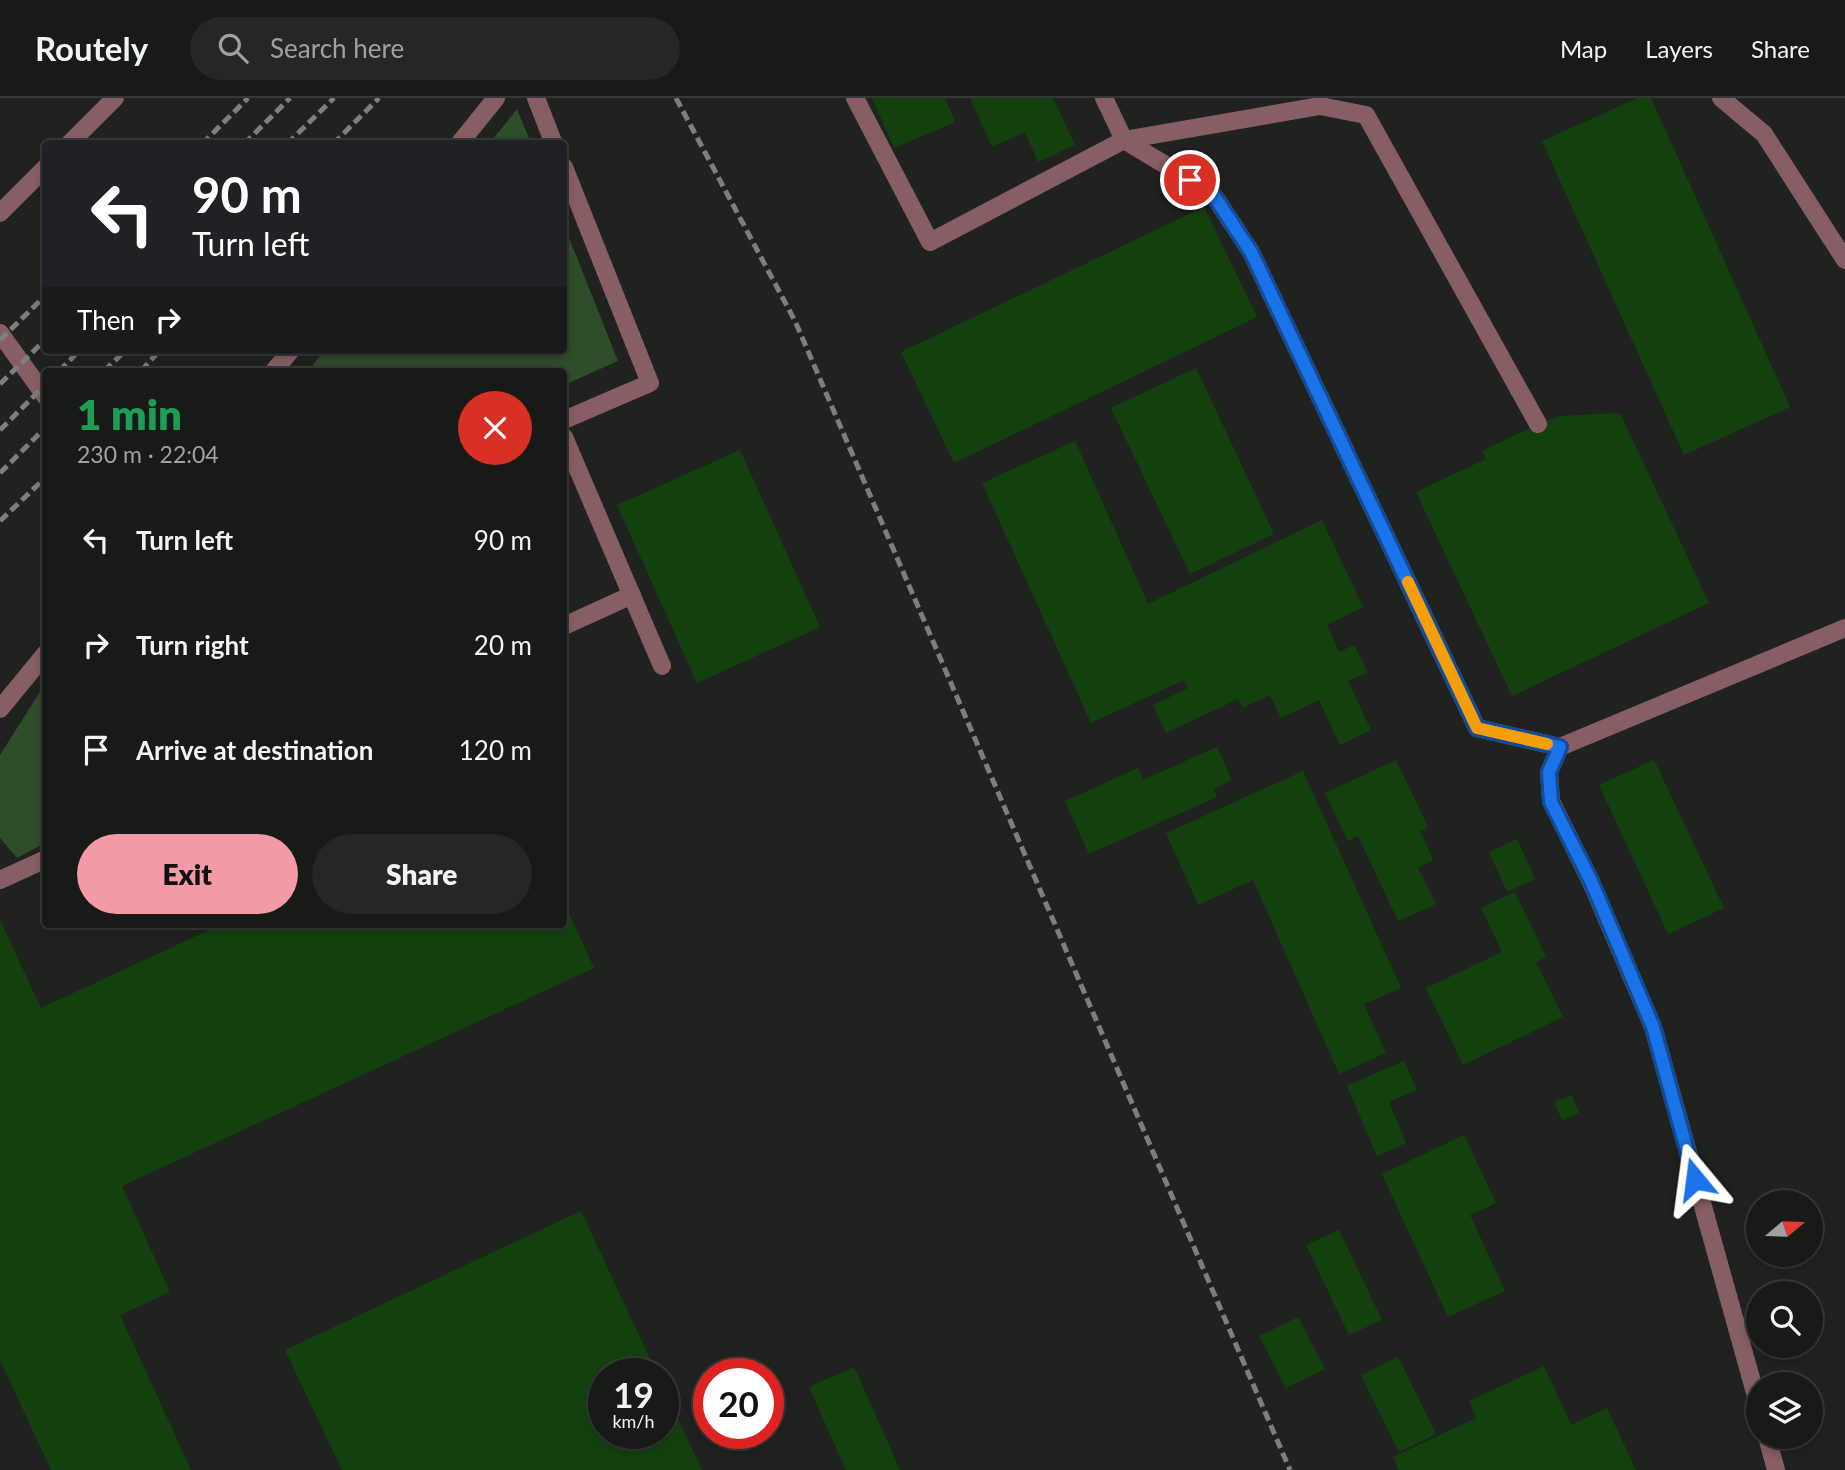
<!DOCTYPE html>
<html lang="en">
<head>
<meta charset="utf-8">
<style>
  :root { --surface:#181a18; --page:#252725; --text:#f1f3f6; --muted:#9fa1a2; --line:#363837; --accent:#f39aa7 }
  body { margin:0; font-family:Lato,sans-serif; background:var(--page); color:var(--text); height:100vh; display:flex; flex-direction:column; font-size:26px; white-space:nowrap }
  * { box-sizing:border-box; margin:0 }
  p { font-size:23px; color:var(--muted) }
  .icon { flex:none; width:38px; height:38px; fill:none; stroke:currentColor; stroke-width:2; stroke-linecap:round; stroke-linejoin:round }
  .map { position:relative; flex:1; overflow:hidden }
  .side { position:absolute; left:42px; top:270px; width:525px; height:560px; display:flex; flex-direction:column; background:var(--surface); border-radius:7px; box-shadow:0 4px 10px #0003,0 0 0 2px var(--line) }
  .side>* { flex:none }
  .hud { position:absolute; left:42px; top:42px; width:525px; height:214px; border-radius:7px; box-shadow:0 4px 10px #0003,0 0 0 2px var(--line); background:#202124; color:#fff; overflow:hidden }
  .needle { width:46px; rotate:71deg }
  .tools { position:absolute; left:1746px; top:1092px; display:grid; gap:14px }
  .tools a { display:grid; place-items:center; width:77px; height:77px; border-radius:50%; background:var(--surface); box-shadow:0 4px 10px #0003,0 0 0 2px var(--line); font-size:35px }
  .speed { position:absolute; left:588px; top:1260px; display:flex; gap:14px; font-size:35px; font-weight:700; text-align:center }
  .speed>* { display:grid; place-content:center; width:91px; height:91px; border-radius:50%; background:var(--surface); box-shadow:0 4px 10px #0003,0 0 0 2px var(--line); line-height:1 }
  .speed small { font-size:18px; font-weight:400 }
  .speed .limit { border:10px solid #d22; background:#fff; color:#111 }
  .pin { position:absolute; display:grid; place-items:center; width:60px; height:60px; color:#fff; margin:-30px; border:4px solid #fff; border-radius:50%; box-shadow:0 2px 7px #0007 }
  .me { position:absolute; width:77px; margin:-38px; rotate:344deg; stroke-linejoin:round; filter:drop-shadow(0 0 5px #0008) }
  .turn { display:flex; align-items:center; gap:24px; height:147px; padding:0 35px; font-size:32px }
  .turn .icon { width:91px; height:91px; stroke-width:2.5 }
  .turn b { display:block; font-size:49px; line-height:60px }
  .then { display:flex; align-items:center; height:66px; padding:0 35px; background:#0003; gap:14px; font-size:26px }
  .round { display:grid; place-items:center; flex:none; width:74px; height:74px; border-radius:37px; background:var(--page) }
  .head { display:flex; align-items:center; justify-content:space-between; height:119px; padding:0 35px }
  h1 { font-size:42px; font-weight:800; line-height:52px; color:#1e9e55 }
  .action { display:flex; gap:14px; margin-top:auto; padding:14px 35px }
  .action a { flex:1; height:80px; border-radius:42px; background:var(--accent); color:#111; font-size:28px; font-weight:800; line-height:80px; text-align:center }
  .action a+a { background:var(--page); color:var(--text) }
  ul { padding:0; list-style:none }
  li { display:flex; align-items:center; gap:21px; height:105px; padding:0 35px }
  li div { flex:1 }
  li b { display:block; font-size:26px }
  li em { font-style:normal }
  header { display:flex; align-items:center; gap:42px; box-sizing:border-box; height:98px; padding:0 35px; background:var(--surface); border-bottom:2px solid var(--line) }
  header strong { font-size:33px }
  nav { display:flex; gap:38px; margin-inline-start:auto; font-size:24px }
  .search { width:490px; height:63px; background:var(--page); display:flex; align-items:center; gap:18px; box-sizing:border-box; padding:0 24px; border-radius:38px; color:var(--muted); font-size:26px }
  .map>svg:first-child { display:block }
  .green { fill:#2d4e28 }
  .building { fill:#13410e }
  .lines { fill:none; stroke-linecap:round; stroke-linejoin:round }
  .lane { stroke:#865e63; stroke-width:18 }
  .rail { stroke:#7d7f7d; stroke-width:5; stroke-dasharray:10 5; stroke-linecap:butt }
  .route-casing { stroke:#114b97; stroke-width:18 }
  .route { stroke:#1a73e8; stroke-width:12 }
  .slow { stroke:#f59e0b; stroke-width:12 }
</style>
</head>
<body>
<header>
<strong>Routely</strong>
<div class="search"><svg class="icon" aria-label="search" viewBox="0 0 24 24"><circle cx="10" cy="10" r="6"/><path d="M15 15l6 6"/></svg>Search here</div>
<nav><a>Map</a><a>Layers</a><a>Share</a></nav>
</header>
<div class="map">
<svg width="1845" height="1372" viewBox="0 0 1845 1372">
  <rect width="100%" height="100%" fill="#202220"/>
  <g class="green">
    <polygon points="517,11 531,45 490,45"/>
    <polygon points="564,127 618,263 564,287 564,273 308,273 325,252 564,252"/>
    <polygon points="43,589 46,589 45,745 17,760 0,740 0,657"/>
  </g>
  <g class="building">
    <polygon points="872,0 945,0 955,24 894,50"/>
    <polygon points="970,0 1053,0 1075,47 1038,64 1025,34 992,49"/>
    <polygon points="1638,0 1651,0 1790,309 1684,357 1542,43"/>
    <polygon points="1204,109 1257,219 954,365 901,254"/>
    <polygon points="1196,270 1274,436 1190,476 1111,310"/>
    <polygon points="1620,315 1709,505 1512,598 1416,394 1486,361 1482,353 1538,326 1560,318"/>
    <polygon points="1075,343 1148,506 1322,422 1363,509 1327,527 1339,554 1354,547 1368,574 1348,583 1371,632 1340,647 1319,602 1281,620 1270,597 1243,610 1238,601 1166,635 1153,607 1188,590 1184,582 1091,625 982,385"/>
    <polygon points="740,352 820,529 697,585 617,407"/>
    <polygon points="1217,649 1232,682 1214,691 1217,699 1089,756 1065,703 1138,670 1143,682"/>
    <polygon points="1396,662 1428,729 1420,733 1433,762 1418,770 1436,806 1398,823 1358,738 1348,743 1325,695"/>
    <polygon points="1654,662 1724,810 1668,836 1599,687"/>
    <polygon points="1303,673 1401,890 1364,906 1386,955 1339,976 1253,782 1198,807 1166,735"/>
    <polygon points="1517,741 1535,781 1507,794 1489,754"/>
    <polygon points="1515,794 1546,859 1536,864 1563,919 1463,967 1426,890 1502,854 1481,810"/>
    <polygon points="564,804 594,870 122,1088 170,1194 120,1217 191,1372 51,1372 0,1262 0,822 41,910 222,826 564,826"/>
    <polygon points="1404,963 1417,992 1389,1004 1406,1045 1377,1058 1347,988"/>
    <polygon points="1572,997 1579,1015 1562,1022 1554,1004"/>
    <polygon points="1464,1037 1496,1105 1470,1117 1505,1193 1448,1219 1382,1076"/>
    <polygon points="581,1113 657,1276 604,1276 604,1335 663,1335 663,1289 702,1372 342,1372 285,1252"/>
    <polygon points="1339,1132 1382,1222 1349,1237 1306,1147"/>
    <polygon points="1298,1219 1325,1271 1286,1290 1259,1238"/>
    <polygon points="1398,1259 1436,1336 1399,1354 1361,1277"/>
    <polygon points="1544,1268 1571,1327 1607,1310 1636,1372 1399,1372 1393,1359 1476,1320 1469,1303"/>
    <polygon points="854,1269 900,1372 846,1372 809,1289"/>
  </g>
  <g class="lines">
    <g class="lane">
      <polyline points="536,0 554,46"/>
      <polyline points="855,0 930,144 1124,42 1320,8 1366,17 1538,326"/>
      <polyline points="1104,0 1124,42 1212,95 1251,154 1477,630 1560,649 1549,674 1551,703 1591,784 1653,929 1759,1309"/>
      <polyline points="1721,0 1764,36 1845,162"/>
      <polyline points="69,46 115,0"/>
      <polyline points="459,46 496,0"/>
      <polyline points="564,69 650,285 564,322"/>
      <polyline points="0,115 46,69"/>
      <polyline points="0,235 46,299"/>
      <polyline points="274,273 291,252"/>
      <polyline points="564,339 662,568"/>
      <polyline points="564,528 632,497"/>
      <polyline points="0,611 46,555"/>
      <polyline points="1560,649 1845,530"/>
      <polyline points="0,782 46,761"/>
      <polyline points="1767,1339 1776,1372"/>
    </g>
    <g class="rail">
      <polyline points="676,0 795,223 1290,1372"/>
      <polyline points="202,46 248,0"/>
      <polyline points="244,46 290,0"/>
      <polyline points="287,46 334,0"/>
      <polyline points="333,46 379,0"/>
      <polyline points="0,242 46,197"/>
      <polyline points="59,273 80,252"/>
      <polyline points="104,273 126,252"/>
      <polyline points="141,273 160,252"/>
      <polyline points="0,286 46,241"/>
      <polyline points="0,332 46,286"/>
      <polyline points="0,375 46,329"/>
      <polyline points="0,423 46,379"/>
    </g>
  </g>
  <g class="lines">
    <g class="route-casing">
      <polyline id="route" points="1190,82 1212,95 1251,154 1477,630 1560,649 1549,674 1551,704 1591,783 1653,929 1695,1081"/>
    </g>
    <use href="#route" class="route"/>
    <polyline class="slow" points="1408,484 1477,630 1547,646"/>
  </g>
</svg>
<div class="tools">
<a><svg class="needle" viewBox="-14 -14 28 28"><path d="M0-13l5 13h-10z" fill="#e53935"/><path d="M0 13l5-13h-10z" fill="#9fa1a2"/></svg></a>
<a><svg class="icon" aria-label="search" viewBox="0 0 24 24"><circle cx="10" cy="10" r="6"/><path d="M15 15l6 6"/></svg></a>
<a><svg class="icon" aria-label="layers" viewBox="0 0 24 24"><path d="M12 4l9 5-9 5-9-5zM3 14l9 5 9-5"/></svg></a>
</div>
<div class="speed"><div>19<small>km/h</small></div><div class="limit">20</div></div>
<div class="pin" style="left:1190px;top:82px;background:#d93025"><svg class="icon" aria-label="arrive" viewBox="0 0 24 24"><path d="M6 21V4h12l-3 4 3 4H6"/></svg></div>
<svg class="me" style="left:1695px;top:1081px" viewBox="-20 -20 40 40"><path d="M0-17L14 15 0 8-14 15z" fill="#1a73e8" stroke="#fff" stroke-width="4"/></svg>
<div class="hud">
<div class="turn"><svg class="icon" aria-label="left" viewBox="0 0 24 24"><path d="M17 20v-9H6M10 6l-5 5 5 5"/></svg><div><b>90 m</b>Turn left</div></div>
<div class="then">Then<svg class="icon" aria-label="right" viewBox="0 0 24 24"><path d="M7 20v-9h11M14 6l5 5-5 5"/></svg></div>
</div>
<section class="side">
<div class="head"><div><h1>1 min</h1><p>230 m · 22:04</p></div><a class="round" style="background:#d93025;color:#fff"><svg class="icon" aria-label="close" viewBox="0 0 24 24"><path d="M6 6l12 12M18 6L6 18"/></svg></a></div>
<ul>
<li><svg class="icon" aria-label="left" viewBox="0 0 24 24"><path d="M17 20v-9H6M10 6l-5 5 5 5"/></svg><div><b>Turn left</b></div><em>90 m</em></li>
<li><svg class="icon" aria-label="right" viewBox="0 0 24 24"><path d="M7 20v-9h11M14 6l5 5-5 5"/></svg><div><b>Turn right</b></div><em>20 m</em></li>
<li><svg class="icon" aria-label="arrive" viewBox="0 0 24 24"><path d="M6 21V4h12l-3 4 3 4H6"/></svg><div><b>Arrive at destination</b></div><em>120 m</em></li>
</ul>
<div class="action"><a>Exit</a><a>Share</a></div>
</section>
</div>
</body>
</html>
